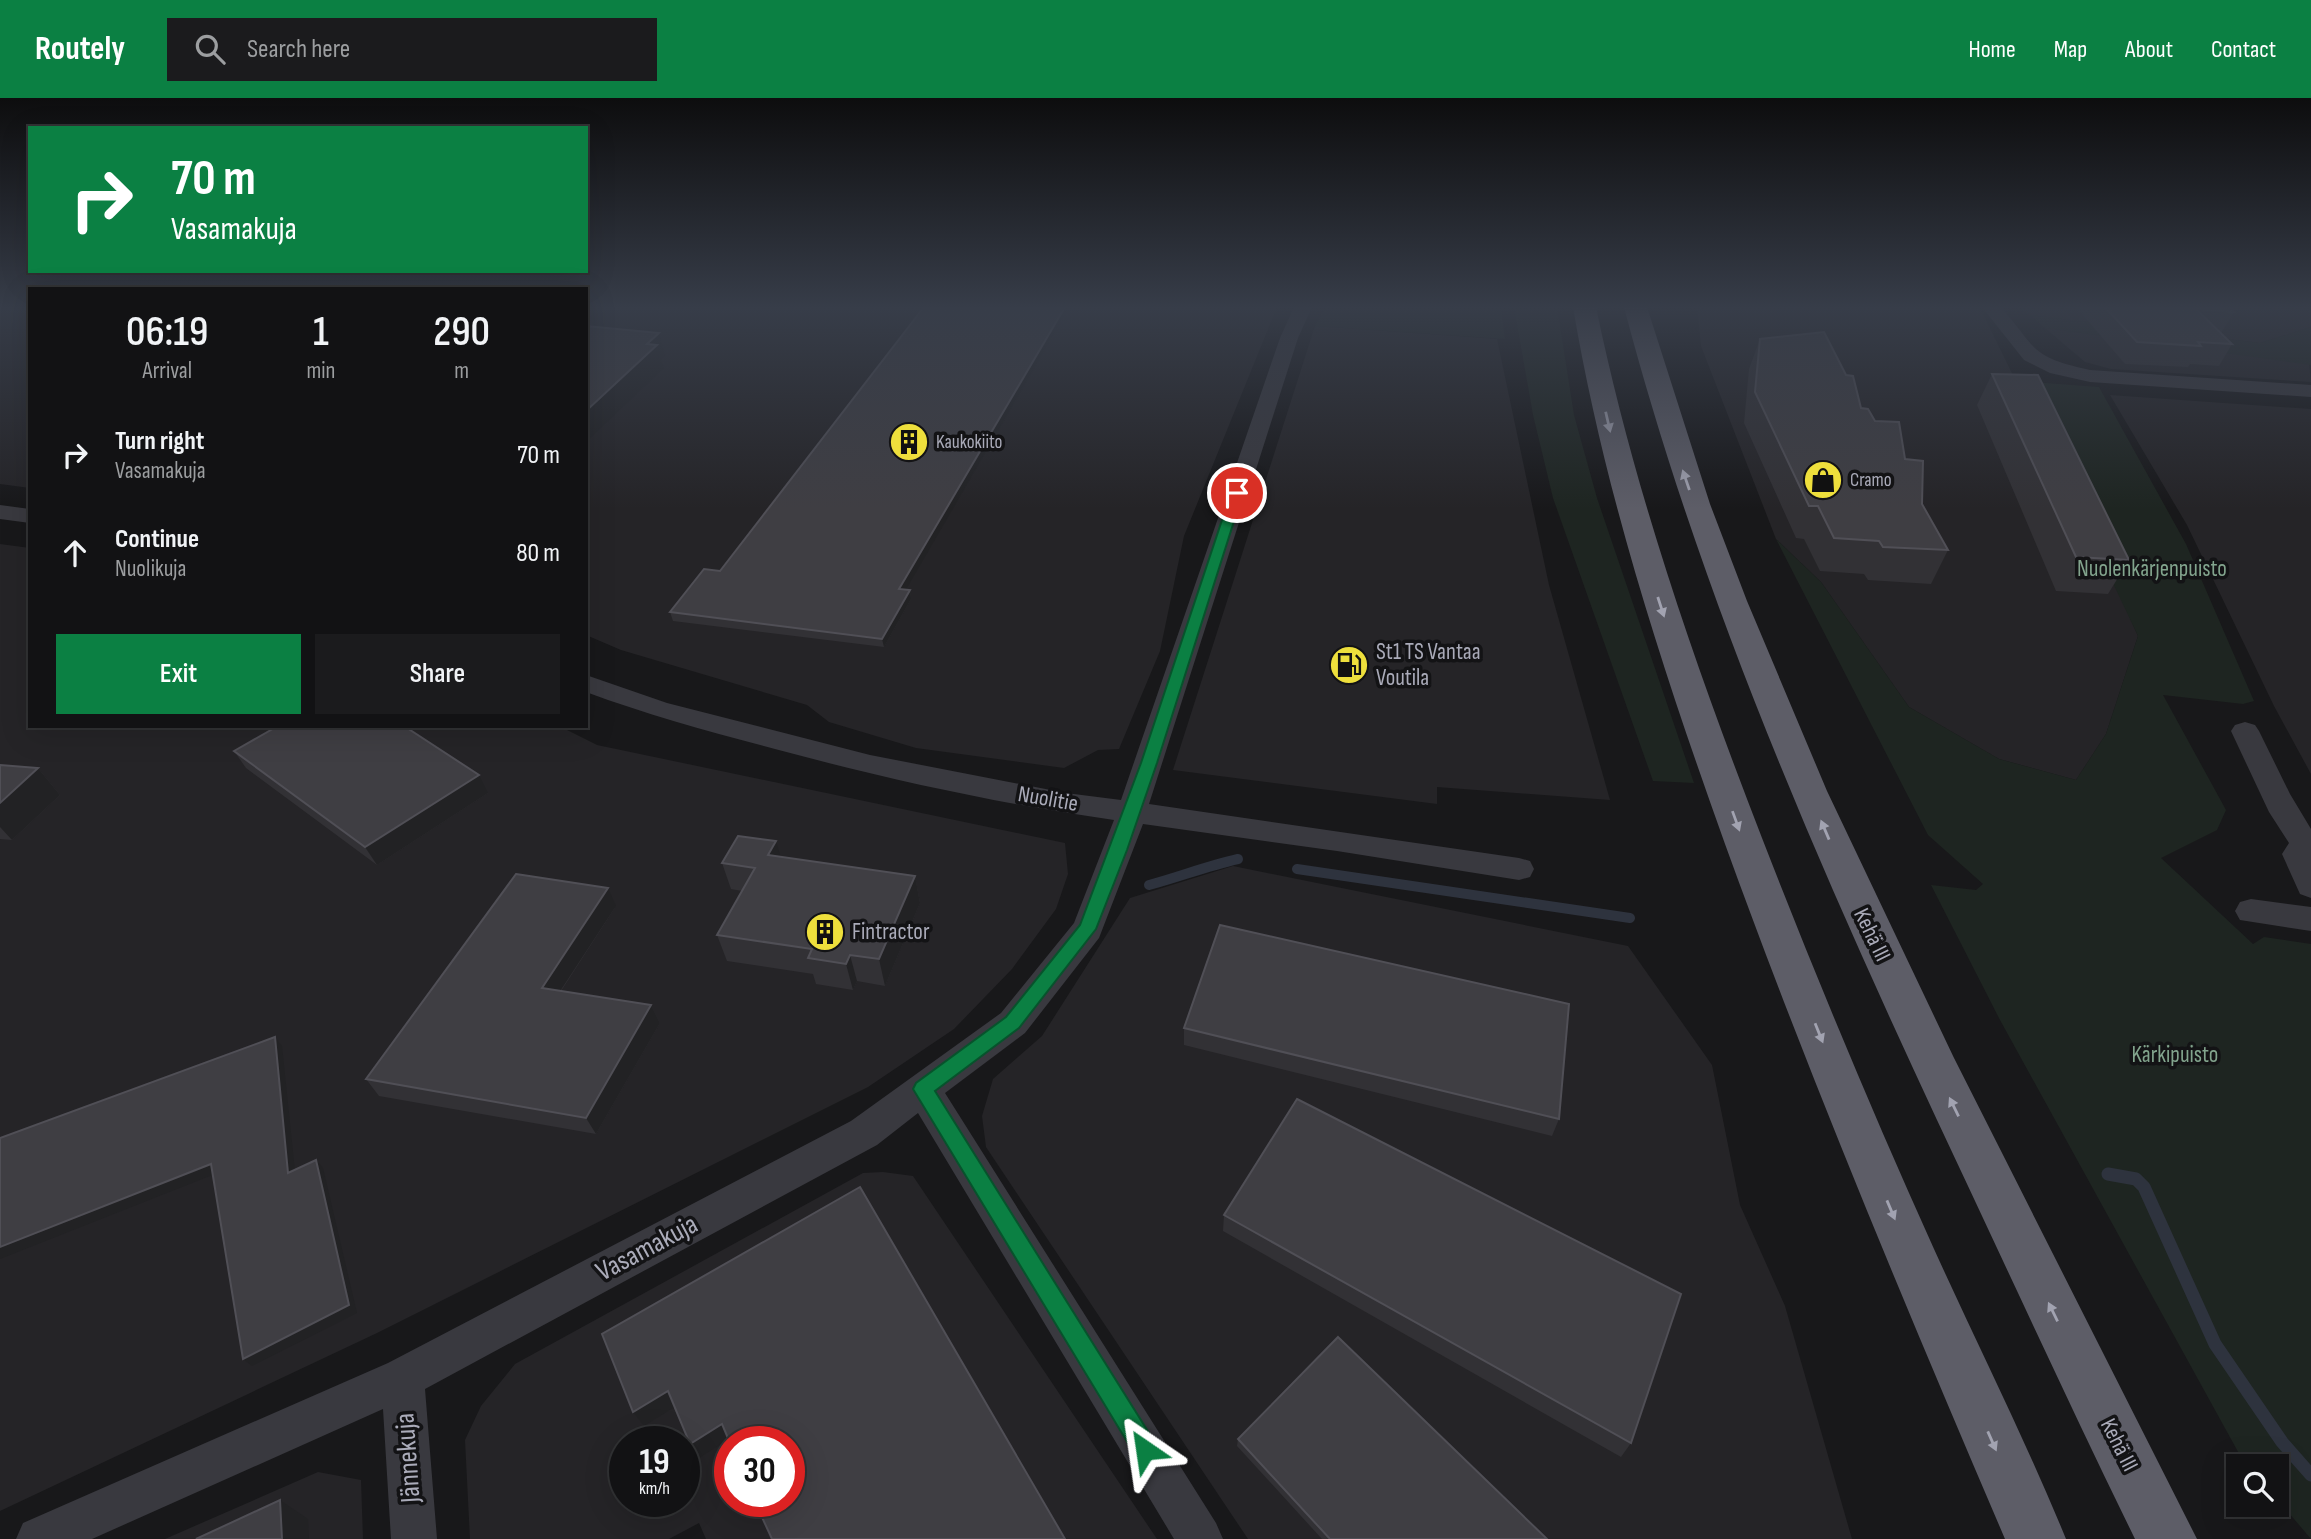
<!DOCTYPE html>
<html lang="en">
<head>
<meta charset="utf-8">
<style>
  :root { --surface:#121214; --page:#1b1b1d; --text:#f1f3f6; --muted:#9c9ea0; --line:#313234; --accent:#0b8043 }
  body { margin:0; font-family:"Sofia Sans Condensed",sans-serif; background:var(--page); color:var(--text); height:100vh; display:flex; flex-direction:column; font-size:26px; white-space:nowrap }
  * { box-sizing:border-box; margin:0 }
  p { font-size:23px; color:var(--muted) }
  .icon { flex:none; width:38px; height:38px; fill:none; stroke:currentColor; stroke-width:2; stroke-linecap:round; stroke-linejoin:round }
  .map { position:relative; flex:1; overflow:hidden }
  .side { position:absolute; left:28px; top:189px; width:560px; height:441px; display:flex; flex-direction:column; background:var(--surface); border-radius:0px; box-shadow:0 7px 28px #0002,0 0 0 2px var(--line) }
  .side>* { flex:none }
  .guide { position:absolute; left:28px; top:28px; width:560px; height:147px; border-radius:0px; box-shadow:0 7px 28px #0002,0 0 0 2px var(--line); background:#0b8043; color:#fff; overflow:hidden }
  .controls { position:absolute; left:2226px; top:1356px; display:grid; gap:14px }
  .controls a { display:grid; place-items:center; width:63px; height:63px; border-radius:0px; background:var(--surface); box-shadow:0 7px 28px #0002,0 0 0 2px var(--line); font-size:35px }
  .speed { position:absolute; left:609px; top:1328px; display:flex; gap:14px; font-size:35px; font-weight:700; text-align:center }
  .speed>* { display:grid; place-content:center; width:91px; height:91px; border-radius:50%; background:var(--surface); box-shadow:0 7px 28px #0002,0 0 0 2px var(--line); line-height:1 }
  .speed small { font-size:18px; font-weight:400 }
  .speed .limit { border:10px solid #d22; background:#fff; color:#111 }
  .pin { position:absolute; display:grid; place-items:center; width:60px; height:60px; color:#fff; margin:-30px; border:4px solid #fff; border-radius:50%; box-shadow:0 2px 7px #0007 }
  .me { position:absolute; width:77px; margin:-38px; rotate:328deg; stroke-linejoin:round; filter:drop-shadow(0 0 5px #0008) }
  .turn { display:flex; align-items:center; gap:24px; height:147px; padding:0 28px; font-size:32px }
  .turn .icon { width:91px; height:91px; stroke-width:2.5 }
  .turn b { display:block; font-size:49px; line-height:60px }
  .eta { display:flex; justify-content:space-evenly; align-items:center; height:119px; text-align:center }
  .eta b { font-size:42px; font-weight:600; line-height:49px }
  .primary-button { display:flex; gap:14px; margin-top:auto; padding:14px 28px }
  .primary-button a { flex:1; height:80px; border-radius:0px; background:var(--accent); color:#fff; font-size:28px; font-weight:600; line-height:80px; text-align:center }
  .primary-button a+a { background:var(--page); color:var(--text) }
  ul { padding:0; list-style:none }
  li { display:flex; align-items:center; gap:21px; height:98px; padding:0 28px }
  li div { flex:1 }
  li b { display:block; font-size:26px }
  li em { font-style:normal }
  header { display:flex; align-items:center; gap:42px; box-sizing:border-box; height:98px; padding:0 35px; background:var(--accent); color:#fff }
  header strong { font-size:33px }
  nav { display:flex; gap:38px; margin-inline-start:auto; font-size:24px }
  .search { width:490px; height:63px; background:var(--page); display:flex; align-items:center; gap:18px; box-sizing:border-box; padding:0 24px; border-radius:0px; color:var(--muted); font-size:26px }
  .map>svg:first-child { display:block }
  .built { fill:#252427; fill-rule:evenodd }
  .green { fill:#1e2521 }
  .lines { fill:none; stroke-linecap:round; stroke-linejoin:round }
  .stream-far1 { stroke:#2e333e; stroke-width:10 }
  .stream { stroke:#2e333e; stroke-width:13 }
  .minor { fill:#39393f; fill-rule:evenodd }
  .trunk { fill:#5d5d67; fill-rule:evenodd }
  .wall { fill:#323135 }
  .shaded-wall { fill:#222224 }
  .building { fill:#3f3e43; stroke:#504f56; stroke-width:2 }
  .oneway { fill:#a2a3b1 }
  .route { fill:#0b8043; stroke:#07532c; stroke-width:2 }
  .labels { text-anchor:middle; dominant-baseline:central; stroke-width:7; stroke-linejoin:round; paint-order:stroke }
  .far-poi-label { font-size:19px; fill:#aaabb9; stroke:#131315; text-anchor:start }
  .park-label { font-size:23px; fill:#82a48d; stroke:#131315 }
  .poi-label { font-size:23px; fill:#aaabb9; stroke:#131315; text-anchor:start }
  .street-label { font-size:23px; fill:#aaabb9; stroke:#131315 }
  .near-street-label { font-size:28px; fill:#aaabb9; stroke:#131315 }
</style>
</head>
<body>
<header>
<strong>Routely</strong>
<div class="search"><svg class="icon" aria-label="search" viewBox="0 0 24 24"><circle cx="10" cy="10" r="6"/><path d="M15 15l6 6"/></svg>Search here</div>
<nav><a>Home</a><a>Map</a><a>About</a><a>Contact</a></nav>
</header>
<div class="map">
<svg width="2311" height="1441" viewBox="0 0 2311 1441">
  <rect width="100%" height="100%" fill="#18181a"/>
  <g class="built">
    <polygon points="0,209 30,209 30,390 0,386"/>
    <polygon points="586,209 1277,209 1184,438 1160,553 1119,651 1098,652 1064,670 916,650 829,624 807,607 621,552 586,537"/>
    <polygon points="1697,209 1976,209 1982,214 2114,484 2138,538 2106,636 2076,682 1999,661 1909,609 1821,484 1776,441 1701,248"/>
    <polygon points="2020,209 2308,209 2311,213 2311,229 2260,245 2030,217"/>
    <polygon points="1315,228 1497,241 1549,487 1610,702 1437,689 1437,706 1173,672"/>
    <polygon points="2045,230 2309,265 2311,284 2111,271 2085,264"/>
    <polygon points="2110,297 2311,311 2311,676 2274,608 2187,427"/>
    <polygon points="0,446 30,450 30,628 559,628 597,647 1065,745 1068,776 1056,811 1012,871 954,931 868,989 377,1235 0,1413"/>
    <polygon points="1233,768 1628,848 1712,967 1740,1107 1785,1208 1852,1441 1248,1441 986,1049 982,1018 993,981 1042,938 1130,800"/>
    <path d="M883 1074 913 1078 1157 1441H706L699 1425 669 1441H470L465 1342 481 1308 515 1266 863 1075ZM625 1344H684V1404H625ZM730 1344H789V1404H730Z"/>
    <polygon points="318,1374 361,1382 363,1441 165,1441"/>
  </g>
  <g class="green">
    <polygon points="1325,209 1501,209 1505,241 1315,228"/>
    <polygon points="1514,209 1557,209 1574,317 1597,400 1694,685 1653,683 1553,400 1533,317"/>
    <polygon points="2030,217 2260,245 2311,229 2311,267 2045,230"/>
    <polygon points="2017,283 2099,289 2186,446 2254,603 2243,606 2163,597 2226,712 2217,732 2161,760 2253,846 2264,839 2311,846 2311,1441 2277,1401 2277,1368 2249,1368 2242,1361 2000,922 1931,787 1976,792 1983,786 1928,737 1776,441 1821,484 1909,609 1999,661 2076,682 2106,636 2138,538"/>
  </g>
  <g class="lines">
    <g class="stream-far1">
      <polyline points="1297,771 1630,820"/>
      <path d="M1149 787C1179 779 1207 768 1238 761"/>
    </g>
    <polyline class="stream" points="2108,1076 2136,1081 2144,1089 2215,1246 2282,1344 2311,1377"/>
    <g class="minor">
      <path d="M1294 209H1312L1298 240 1149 706 1519 760 1530 763 1534 771 1530 779 1519 782 1337 753 1143 726 1099 840 1025 935 945 995 1216 1425 1223 1441H1174L918 1015 877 1047 425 1291 437 1441H391L383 1311 92 1441H16L23 1425 388 1265 851 1023 1001 915 1074 825 1114 722C1000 706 886 681 775 651 711 634 648 617 586 594V577L667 605 870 657 1066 695 1121 702 1280 240Z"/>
      <path d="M1982 209H2001C2038 252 2030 259 2090 272L2311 287V299L2090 284 2050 275 2024 262Z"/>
      <polygon points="0,407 30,411 30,425 0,421"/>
      <polygon points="2245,624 2255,627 2259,633 2290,696 2311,731 2311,800 2300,796 2282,756 2289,745 2269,714 2231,633 2235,627"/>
      <polygon points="2251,801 2311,809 2311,833 2240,822 2235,813 2240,804"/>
    </g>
    <g class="trunk">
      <path d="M1573 209H1596C1634 392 1695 567 1762 740 1816 879 1873 1016 1934 1151 1978 1248 2026 1343 2066 1441H2005C1907 1212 1810 981 1725 746 1662 570 1604 393 1573 209Z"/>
      <path d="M1624 209H1647L1710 406 1747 503 1827 693 1954 960 2197 1441H2135C2067 1302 2003 1162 1937 1022 1814 758 1698 491 1624 209Z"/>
    </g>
  </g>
  <g class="wall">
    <polygon points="924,209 1070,209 905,492 910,492 911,501 884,549 673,523 670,514 720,473"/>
    <polygon points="2076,209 2229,209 2234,214 2221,235 2220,235 2232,246 2219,268 2190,266 2188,269 2125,266"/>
    <polygon points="1760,241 1861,310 1875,323 1905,361 1922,406 1948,452 1931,486 1868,482 1864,476 1820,473 1804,441 1796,440 1744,325 1749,271"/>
    <polygon points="1992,276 2129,462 2108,496 2056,493 1977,307"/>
    <polygon points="234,653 488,695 377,767 246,670"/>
    <polygon points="0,667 38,670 60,697 12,742 0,741"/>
    <polygon points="781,759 915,778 920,805 885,888 857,883 853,892 816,886 813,876 727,863 717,837 742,793 731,791 722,765"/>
    <polygon points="616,808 561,893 651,907 660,925 596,1036 379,998 366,981"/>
    <polygon points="1184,930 1559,1021 1552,1038 1184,947"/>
    <polygon points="1224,1117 1631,1345 1621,1359 1223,1133"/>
    <polygon points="1238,1341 1547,1441 1322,1441 1237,1348"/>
  </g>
  <g class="shaded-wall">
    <polygon points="1065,209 1070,209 901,500 899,491"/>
    <polygon points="659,235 665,258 661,262 664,270 586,344 586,313 647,246"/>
    <polygon points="910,492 911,501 884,549 882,541"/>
    <polygon points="38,670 60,697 12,742 0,729 0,705"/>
    <polygon points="479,677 488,695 377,767 365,749"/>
    <polygon points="776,743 784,770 768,757"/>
    <polygon points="915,778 920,805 885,888 879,861"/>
    <polygon points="608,790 616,808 551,907 542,890"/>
    <polygon points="850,857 857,883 853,892 846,866"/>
    <polygon points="651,907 660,925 596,1036 586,1020"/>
    <polygon points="275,939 282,948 296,1083 288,1075"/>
    <polygon points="316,1062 323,1070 357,1215 252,1268 243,1261"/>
    <polygon points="211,1066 220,1074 0,1161 0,1149"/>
    <polygon points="668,1293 678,1307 644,1328 633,1314"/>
    <polygon points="722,1326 731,1340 699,1360 690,1346"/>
    <polygon points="280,1402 308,1421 309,1441 282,1441"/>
  </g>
  <g class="building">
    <polygon points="924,209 1065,209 899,491 910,492 882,541 670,514 704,471 720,473"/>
    <polygon points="2105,209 2229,209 2234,214 2196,211 2232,246 2198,244 2201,248 2137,244"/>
    <polygon points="586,228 659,235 647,246 657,247 586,313"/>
    <polygon points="1824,234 1846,277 1853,278 1861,310 1868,311 1875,323 1899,324 1905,361 1923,363 1922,406 1948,452 1883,449 1879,443 1834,440 1818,408 1809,408 1755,294 1760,241"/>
    <polygon points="1992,276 2038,277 2129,462 2076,459"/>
    <polygon points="278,628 404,628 479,677 365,749 234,653"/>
    <polygon points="0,667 38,670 0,705"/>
    <polygon points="738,738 776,743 768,757 915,778 879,861 850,857 846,866 808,860 812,851 717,837 755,770 722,765"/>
    <polygon points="516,776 608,790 542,890 651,907 586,1020 366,981"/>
    <polygon points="1220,827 1569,906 1559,1021 1184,930"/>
    <polygon points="275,939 288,1075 316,1062 349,1207 243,1261 211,1066 0,1149 0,1040"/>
    <polygon points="1297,1001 1681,1196 1631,1345 1224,1117"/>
    <polygon points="860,1089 1065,1441 772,1441 755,1404 789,1404 789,1344 730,1345 722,1326 690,1346 668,1293 633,1314 602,1236"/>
    <polygon points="1338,1239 1547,1441 1330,1441 1238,1341"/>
    <polygon points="280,1402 282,1441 196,1441"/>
  </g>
  <defs><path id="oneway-solid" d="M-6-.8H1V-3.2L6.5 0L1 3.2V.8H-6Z" transform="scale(1.75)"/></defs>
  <g class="oneway">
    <use href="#oneway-solid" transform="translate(1608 324) rotate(77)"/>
    <use href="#oneway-solid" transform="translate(1686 382) rotate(-109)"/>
    <use href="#oneway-solid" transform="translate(1661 509) rotate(72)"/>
    <use href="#oneway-solid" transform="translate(1736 723) rotate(70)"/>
    <use href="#oneway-solid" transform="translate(1825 732) rotate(-113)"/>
    <use href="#oneway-solid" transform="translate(1819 935) rotate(68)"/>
    <use href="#oneway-solid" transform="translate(1954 1009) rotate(-116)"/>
    <use href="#oneway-solid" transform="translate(1891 1112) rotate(67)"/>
    <use href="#oneway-solid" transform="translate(2053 1214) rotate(-116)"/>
    <use href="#oneway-solid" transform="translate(1992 1343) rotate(66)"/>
  </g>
  <linearGradient id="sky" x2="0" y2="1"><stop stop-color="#0d0d0e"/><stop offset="0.51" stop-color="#373d49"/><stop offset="1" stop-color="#373d49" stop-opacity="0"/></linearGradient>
  <rect width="2311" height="411" fill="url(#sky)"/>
  <polygon class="route" points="1237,392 1243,395 1157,665 1127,752 1096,831 1019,930 935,993 1154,1343 1157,1352 1154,1360 1145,1364 1137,1360 913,991 916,985 1006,919 1080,827 1141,665 1231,395"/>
  <defs>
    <g id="building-disc" transform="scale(2.0125)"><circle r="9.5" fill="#eedf3c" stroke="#131315"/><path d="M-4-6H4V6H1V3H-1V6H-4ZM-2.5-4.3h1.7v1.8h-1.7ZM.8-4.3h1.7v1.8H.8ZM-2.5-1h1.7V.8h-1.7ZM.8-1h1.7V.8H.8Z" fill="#111"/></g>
    <g id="shop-disc" transform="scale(2.0125)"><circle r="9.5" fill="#eedf3c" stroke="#131315"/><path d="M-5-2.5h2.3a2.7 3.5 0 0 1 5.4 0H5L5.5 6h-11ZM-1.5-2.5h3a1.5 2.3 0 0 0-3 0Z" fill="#111"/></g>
    <g id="fuel-disc" transform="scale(2.0125)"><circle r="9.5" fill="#eedf3c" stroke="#131315"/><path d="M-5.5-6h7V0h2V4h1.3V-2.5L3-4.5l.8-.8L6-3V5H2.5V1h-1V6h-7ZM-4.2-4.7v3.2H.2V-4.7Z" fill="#111"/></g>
  </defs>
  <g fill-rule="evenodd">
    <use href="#building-disc" x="909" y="344"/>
    <use href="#shop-disc" x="1823" y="382"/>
    <use href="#fuel-disc" x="1349" y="567"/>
    <use href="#building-disc" x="825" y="834"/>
  </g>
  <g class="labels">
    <g class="far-poi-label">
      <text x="936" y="344">Kaukokiito</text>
      <text x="1850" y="382">Cramo</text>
    </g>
    <g class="park-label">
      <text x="2152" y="471">Nuolenkärjenpuisto</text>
      <text x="2175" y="957">Kärkipuisto</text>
    </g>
    <g class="poi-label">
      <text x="1376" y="554">St1 TS Vantaa<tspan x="1376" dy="26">Voutila</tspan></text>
      <text x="852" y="834">Fintractor</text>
    </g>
    <g class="street-label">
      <text transform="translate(1048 701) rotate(10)">Nuolitie</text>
      <text transform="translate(1872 837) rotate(64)">Kehä III</text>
      <text transform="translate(2119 1347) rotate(63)">Kehä III</text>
    </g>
    <g class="near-street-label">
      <text transform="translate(647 1150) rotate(-28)">Vasamakuja</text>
      <text transform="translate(408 1360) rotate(-94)">Jännekuja</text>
    </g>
  </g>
</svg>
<div class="controls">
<a><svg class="icon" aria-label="search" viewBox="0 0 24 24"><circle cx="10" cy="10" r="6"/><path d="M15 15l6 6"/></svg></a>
</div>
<div class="speed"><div>19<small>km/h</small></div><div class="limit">30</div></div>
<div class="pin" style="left:1237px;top:395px;background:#d93025"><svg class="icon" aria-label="arrive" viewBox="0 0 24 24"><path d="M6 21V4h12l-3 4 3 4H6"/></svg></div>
<svg class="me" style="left:1145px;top:1352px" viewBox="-20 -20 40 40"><path d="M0-17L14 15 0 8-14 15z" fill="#0b8043" stroke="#fff" stroke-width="4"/></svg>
<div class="guide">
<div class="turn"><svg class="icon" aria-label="right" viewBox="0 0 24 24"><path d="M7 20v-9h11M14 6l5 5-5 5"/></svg><div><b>70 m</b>Vasamakuja</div></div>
</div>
<section class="side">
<div class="eta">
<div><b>06:19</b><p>Arrival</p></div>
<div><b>1</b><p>min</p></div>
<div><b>290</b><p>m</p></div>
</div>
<ul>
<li><svg class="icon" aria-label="right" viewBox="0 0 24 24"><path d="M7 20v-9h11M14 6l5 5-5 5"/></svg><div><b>Turn right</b><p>Vasamakuja</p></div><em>70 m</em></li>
<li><svg class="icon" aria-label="ahead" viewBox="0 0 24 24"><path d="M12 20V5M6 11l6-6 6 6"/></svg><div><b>Continue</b><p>Nuolikuja</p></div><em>80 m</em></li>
</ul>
<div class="primary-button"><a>Exit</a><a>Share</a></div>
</section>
</div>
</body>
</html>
